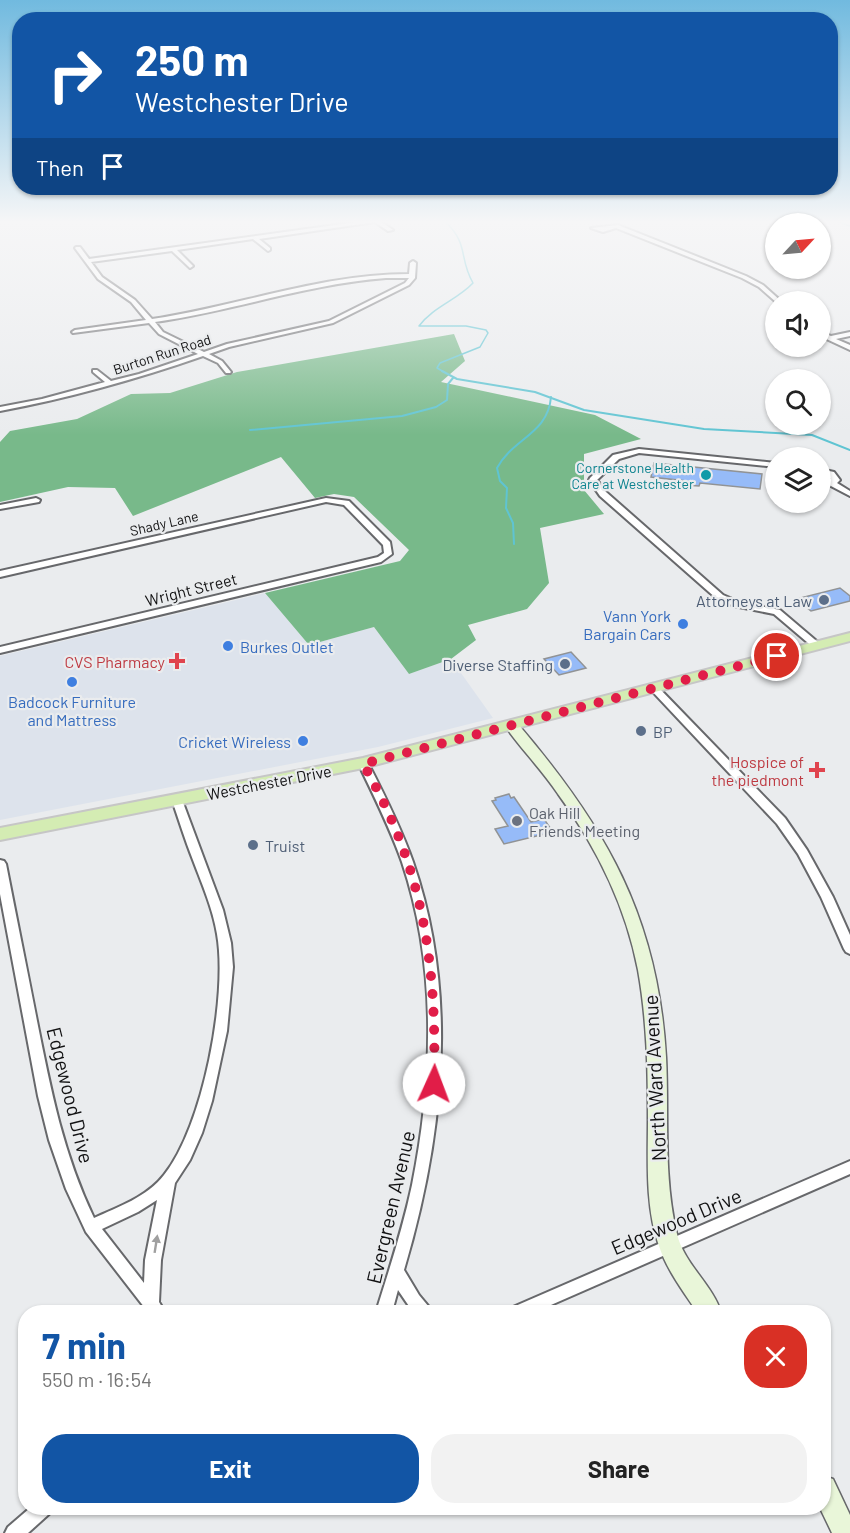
<!DOCTYPE html>
<html lang="en">
<head>
<meta charset="utf-8">
<style>
  :root { --surface:#fff; --page:#f2f2f2; --text:#222; --muted:#767676; --accent:#1255a5 }
  body { margin:0; font-family:Barlow,sans-serif; background:var(--page); color:var(--text); height:100vh; display:flex; flex-direction:column; font-size:22px; white-space:nowrap }
  * { box-sizing:border-box; margin:0 }
  p { font-size:20px; color:var(--muted) }
  .icon { flex:none; width:33px; height:33px; fill:none; stroke:currentColor; stroke-width:2; stroke-linecap:round; stroke-linejoin:round }
  .map { position:relative; flex:1; overflow:hidden }
  .sheet { position:absolute; left:18px; top:1305px; width:813px; height:210px; display:flex; flex-direction:column; background:var(--surface); border-radius:24px; box-shadow:0 2px 4px #0004 }
  .sheet>* { flex:none }
  .banner { position:absolute; left:12px; top:12px; width:826px; height:183px; border-radius:24px; box-shadow:0 2px 4px #0004; background:#1255a5; color:#fff; overflow:hidden }
  .needle { width:39px; rotate:64deg }
  .buttons { position:absolute; left:765px; top:213px; display:grid; gap:12px }
  .buttons a { display:grid; place-items:center; width:66px; height:66px; border-radius:50%; background:var(--surface); box-shadow:0 2px 4px #0004; font-size:30px }
  .pin { position:absolute; display:grid; place-items:center; width:51px; height:51px; color:#fff; margin:-26px; border:3px solid #fff; border-radius:50%; box-shadow:0 2px 6px #0007 }
  .me { position:absolute; width:66px; margin:-33px; rotate:2deg; stroke-linejoin:round; filter:drop-shadow(0 0 4px #0008) }
  .turn { display:flex; align-items:center; gap:21px; height:126px; padding:0 24px; font-size:27px }
  .turn .icon { width:78px; height:78px; stroke-width:2.5 }
  .turn b { display:block; font-size:42px; line-height:51px }
  .then { display:flex; align-items:center; height:57px; padding:0 24px; background:#0003; gap:12px; font-size:22px }
  .round { display:grid; place-items:center; flex:none; width:63px; height:63px; border-radius:24px; background:var(--page) }
  .overview { display:flex; align-items:center; justify-content:space-between; height:102px; padding:0 24px }
  h1 { font-size:36px; font-weight:700; line-height:45px; color:var(--accent) }
  .action { display:flex; gap:12px; margin-top:auto; padding:12px 24px }
  .action a { flex:1; height:69px; border-radius:24px; background:var(--accent); color:#fff; font-size:24px; font-weight:700; line-height:69px; text-align:center }
  .action a+a { background:var(--page); color:var(--text) }
  .map>svg:first-child { display:block }
  .built { fill:#dde3ec }
  .forest { fill:#78b98a }
  .lines { fill:none; stroke-linecap:round; stroke-linejoin:round }
  .stream-far1 { stroke:#5fc4d2; stroke-width:1.5 }
  .stream { stroke:#5fc4d2; stroke-width:2 }
  .building { fill:#96bbf8; stroke:#919395; stroke-width:1.5 }
  .street-casing { stroke:#67686b; stroke-width:4 }
  .secondary-casing { stroke:#67686b; stroke-width:3 }
  .primary-casing { stroke:#c6c6c6; stroke-width:4 }
  .street { fill:#fff; fill-rule:evenodd }
  .secondary { fill:#e9f6d9; fill-rule:evenodd }
  .primary { fill:#d4ecb3; fill-rule:evenodd }
  .oneway { fill:#a0a0a0 }
  .route { stroke:#e11d48; stroke-width:10; stroke-dasharray:0 18 }
  .culture-dot { fill:#0f9aa8; stroke:#eaecee; stroke-width:2 }
  .service-dot { fill:#5c6f8a; stroke:#eaecee; stroke-width:2 }
  .shop-dot { fill:#3f7fe0; stroke:#eaecee; stroke-width:2 }
  .health-dot { fill:#e0444e; stroke:#eaecee; stroke-width:2 }
  .worship-dot { fill:#6b7280; stroke:#eaecee; stroke-width:2 }
  .labels { text-anchor:middle; dominant-baseline:central; stroke-width:4.5; stroke-linejoin:round; paint-order:stroke }
  .far-street-label { font-size:14px; fill:#111112; stroke:#eaecee }
  .far-culture-label { font-size:14px; fill:#0d838f; stroke:#eaecee; text-anchor:end }
  .street-label { font-size:16px; fill:#111112; stroke:#eaecee }
  .service-label { font-size:16px; fill:#4e5e75; stroke:#eaecee; text-anchor:end }
  .shop-label { font-size:16px; fill:#366cbe; stroke:#eaecee; text-anchor:end }
  .health-label { font-size:16px; fill:#be3a42; stroke:#eaecee; text-anchor:end }
  .worship-label { font-size:16px; fill:#5b616d; stroke:#eaecee; text-anchor:start }
  .near-street-label { font-size:20px; fill:#111112; stroke:#eaecee }
</style>
</head>
<body>
<div class="map">
<svg width="850" height="1533" viewBox="0 0 850 1533">
  <rect width="100%" height="100%" fill="#eaecee"/>
  <polygon class="built" points="265,593 309,645 374,627 409,674 451,659 493,718 378,747 0,820 0,656"/>
  <polygon class="forest" points="454,334 465,361 441,382 595,415 641,439 584,454 584,490 604,514 540,528 549,583 527,609 468,625 476,640 451,659 409,674 374,627 309,645 265,593 400,561 409,550 354,497 334,494 315,498 281,457 133,516 115,488 68,487 0,502 0,442 10,431 77,419 131,394 170,393 237,372"/>
  <g class="lines">
    <g class="stream-far1">
      <polyline points="836,221 850,226"/>
      <path d="M444 372 437 368 440 363 480 347 488 333 486 330 466 326H419C433 307 457 300 473 283 458 257 470 246 445 221"/>
    </g>
    <g class="stream">
      <polyline points="442,371 457,379 535,392 584,410 704,429 812,435 850,450"/>
      <polyline points="250,430 402,416 436,407 447,400 448,384 453,378"/>
      <path d="M514 544 513 523 506 508 507 488 500 481 497 468C513 438 548 434 551 397"/>
    </g>
  </g>
  <g class="building">
    <polygon points="654,463 762,474 760,489 700,483 699,486 685,485 686,481 651,477"/>
    <polygon points="840,588 850,596 850,601 811,611 796,599"/>
    <polygon points="571,652 586,668 559,675 544,659"/>
    <polygon points="509,794 511,798 514,797 531,822 544,819 553,832 504,844 495,829 508,826 492,801 496,800 495,798"/>
  </g>
  <g class="lines">
    <g class="street-casing">
      <g id="street">
        <path d="M364 221H380L393 230 388 231 375 222 259 239 270 248V250L268 251 253 239 177 250 193 266 190 268 172 251 91 262 102 277 135 300 152 319C239 306 321 274 409 274L410 263 413 261 416 263 415 278 409 285 333 323 229 347 209 354 222 361 231 372 230 373H226L218 363 203 356C137 379 69 398 0 411V407L42 399 105 382 93 372V370H97L111 381 139 374 198 354 159 334 149 323 73 333 72 332 75 330 146 320 131 302 98 279 75 248 76 247H80L89 259ZM386 278H409L405 283 329 321 227 344 204 352 163 332 155 322C233 311 307 284 386 278Z"/>
        <polygon points="618,225 746,276 763,285 782,302 776,302 759,287 742,278 616,228 603,232 591,228"/>
        <polygon points="820,331 831,336 850,332 850,336 836,339 850,345 850,350 820,336"/>
        <polygon points="639,449 776,463 776,467 639,453 619,459 597,480 606,492 723,595 739,602 780,610 820,644 822,646 820,648 814,648 774,614 734,606 717,599 600,496 589,480 590,478 613,455"/>
        <polygon points="820,469 834,472 840,480 837,483 850,491 850,496 829,485 820,485 820,481 831,479 828,476 820,473"/>
        <polygon points="36,498 40,500 39,502 0,509 0,505"/>
        <polygon points="326,498 349,501 390,542 392,554 381,562 0,653 0,647 378,557 384,553 383,545 344,505 326,502 0,577 0,571"/>
        <polygon points="654,685 657,686 785,818 807,850 833,897 850,935 850,954 846,952 844,949 821,897 798,854 777,824 651,690 649,688"/>
        <path d="M363 760 368 763C385 796 401 828 413 862 459 995 443 1139 404 1270L419 1295 429 1307 431 1312H413L398 1290 392 1312H376C389 1270 403 1228 412 1185 433 1080 437 966 402 862 390 828 374 796 358 763Z"/>
        <path d="M177 796 182 800 223 910 231 943 233 967 227 1031 212 1101 202 1133 190 1160 175 1183 161 1260 159 1302 165 1312H148L86 1232 66 1189 49 1140 38 1096 0 894V860L4 861 6 864C16 916 27 969 37 1021 51 1091 63 1153 94 1218 118 1207 147 1197 164 1175 203 1127 228 995 217 934 213 909 202 884 193 860 185 840 179 820 172 800ZM157 1200 145 1260 144 1283 102 1229 138 1212Z"/>
        <polygon points="850,1161 850,1174 535,1312 511,1312 513,1307"/>
        <polygon points="30,1508 52,1508 49,1514 28,1533 5,1533 8,1527"/>
      </g>
    </g>
    <g class="secondary-casing">
      <g id="secondary">
        <path d="M512 722 517 723C606 827 658 917 666 1057 669 1115 663 1176 677 1234 684 1264 712 1284 721 1312H697C683 1291 667 1270 659 1246 645 1207 648 1160 648 1120 648 1070 647 1020 638 970 626 907 596 846 558 794 542 770 521 749 505 726Z"/>
        <polygon points="824,1476 833,1479 850,1515 850,1533 832,1533 820,1508 824,1508"/>
      </g>
    </g>
    <g class="primary-casing">
      <polygon id="primary" points="850,633 850,641 363,768 0,840 0,828 363,758"/>
    </g>
    <use href="#street" class="street"/>
    <use href="#secondary" class="secondary"/>
    <use href="#primary" class="primary"/>
  </g>
  <defs><path id="oneway-solid" d="M-6-.8H1V-3.2L6.5 0L1 3.2V.8H-6Z" transform="scale(1.5)"/></defs>
  <use class="oneway" href="#oneway-solid" transform="translate(156 1244) rotate(-81)"/>
  <linearGradient id="sky" x2="0" y2="1"><stop stop-color="#71badf"/><stop offset="0.51" stop-color="#f6f6f7"/><stop offset="1" stop-color="#f6f6f7" stop-opacity="0"/></linearGradient>
  <rect width="850" height="435" fill="url(#sky)"/>
  <g class="lines">
    <path class="route" d="M434 1084C437 965 424 868 363 764L777 656"/>
  </g>
  <circle class="culture-dot" cx="706" cy="475" r="6"/>
  <g class="service-dot">
    <circle cx="824" cy="600" r="6"/>
    <circle cx="565" cy="664" r="6"/>
    <circle cx="641" cy="731" r="6"/>
    <circle cx="253" cy="845" r="6"/>
  </g>
  <g class="shop-dot">
    <circle cx="683" cy="624" r="6"/>
    <circle cx="228" cy="646" r="6"/>
    <circle cx="72" cy="682" r="6"/>
    <circle cx="303" cy="741" r="6"/>
  </g>
  <g class="health-dot">
    <path d="M174 652h6v6h6v6h-6v6h-6v-6h-6v-6h6z"/>
    <path d="M814 761h6v6h6v6h-6v6h-6v-6h-6v-6h6z"/>
  </g>
  <circle class="worship-dot" cx="517" cy="821" r="6"/>
  <g class="labels">
    <g class="far-street-label">
      <text transform="translate(162 354) rotate(-18)">Burton Run Road</text>
      <text transform="translate(164 523) rotate(-13)">Shady Lane</text>
    </g>
    <g class="far-culture-label">
      <text x="694" y="467">Cornerstone Health<tspan x="694" dy="16">Care at Westchester</tspan></text>
    </g>
    <g class="street-label">
      <text transform="translate(191 589) rotate(-14)">Wright Street</text>
      <text transform="translate(269 782) rotate(-11)">Westchester Drive</text>
    </g>
    <g class="service-label">
      <text x="812" y="600">Attorneys at Law</text>
      <text x="553" y="664">Diverse Staffing</text>
      <text x="653" y="731" text-anchor="start">BP</text>
      <text x="265" y="845" text-anchor="start">Truist</text>
    </g>
    <g class="shop-label">
      <text x="671" y="615">Vann York<tspan x="671" dy="18">Bargain Cars</tspan></text>
      <text x="240" y="646" text-anchor="start">Burkes Outlet</text>
      <text x="72" y="701" text-anchor="middle">Badcock Furniture<tspan x="72" dy="18">and Mattress</tspan></text>
      <text x="291" y="741">Cricket Wireless</text>
    </g>
    <g class="health-label">
      <text x="165" y="661">CVS Pharmacy</text>
      <text x="804" y="761">Hospice of<tspan x="804" dy="18">the piedmont</tspan></text>
    </g>
    <g class="worship-label">
      <text x="529" y="812">Oak Hill<tspan x="529" dy="18">Friends Meeting</tspan></text>
    </g>
    <g class="near-street-label">
      <text transform="translate(654 1078) rotate(-93)">North Ward Avenue</text>
      <text transform="translate(71 1095) rotate(76)">Edgewood Drive</text>
      <text transform="translate(390 1207) rotate(-77)">Evergreen Avenue</text>
      <text transform="translate(676 1221) rotate(-23)">Edgewood Drive</text>
    </g>
  </g>
</svg>
<div class="buttons">
<a><svg class="needle" viewBox="-14 -14 28 28"><path d="M0-13l5 13h-10z" fill="#e53935"/><path d="M0 13l5-13h-10z" fill="#767676"/></svg></a>
<a><svg class="icon" aria-label="sound" viewBox="0 0 24 24"><path d="M4 9h4l5-4v14l-5-4H4zM17 9q2 3 0 6"/></svg></a>
<a><svg class="icon" aria-label="search" viewBox="0 0 24 24"><circle cx="10" cy="10" r="6"/><path d="M15 15l6 6"/></svg></a>
<a><svg class="icon" aria-label="layers" viewBox="0 0 24 24"><path d="M12 4l9 5-9 5-9-5zM3 14l9 5 9-5"/></svg></a>
</div>
<div class="pin" style="left:777px;top:656px;background:#d93025"><svg class="icon" aria-label="arrive" viewBox="0 0 24 24"><path d="M6 21V4h12l-3 4 3 4H6"/></svg></div>
<svg class="me" style="left:434px;top:1084px" viewBox="-20 -20 40 40"><circle r="19" fill="#fff"/><path d="M0-13L10 11 0 6-10 11z" fill="#e11d48"/></svg>
<div class="banner">
<div class="turn"><svg class="icon" aria-label="right" viewBox="0 0 24 24"><path d="M7 20v-9h11M14 6l5 5-5 5"/></svg><div><b>250 m</b>Westchester Drive</div></div>
<div class="then">Then<svg class="icon" aria-label="arrive" viewBox="0 0 24 24"><path d="M6 21V4h12l-3 4 3 4H6"/></svg></div>
</div>
<section class="sheet">
<div class="overview"><div><h1>7 min</h1><p>550 m · 16:54</p></div><a class="round" style="background:#d93025;color:#fff"><svg class="icon" aria-label="close" viewBox="0 0 24 24"><path d="M6 6l12 12M18 6L6 18"/></svg></a></div>
<div class="action"><a>Exit</a><a>Share</a></div>
</section>
</div>
</body>
</html>
